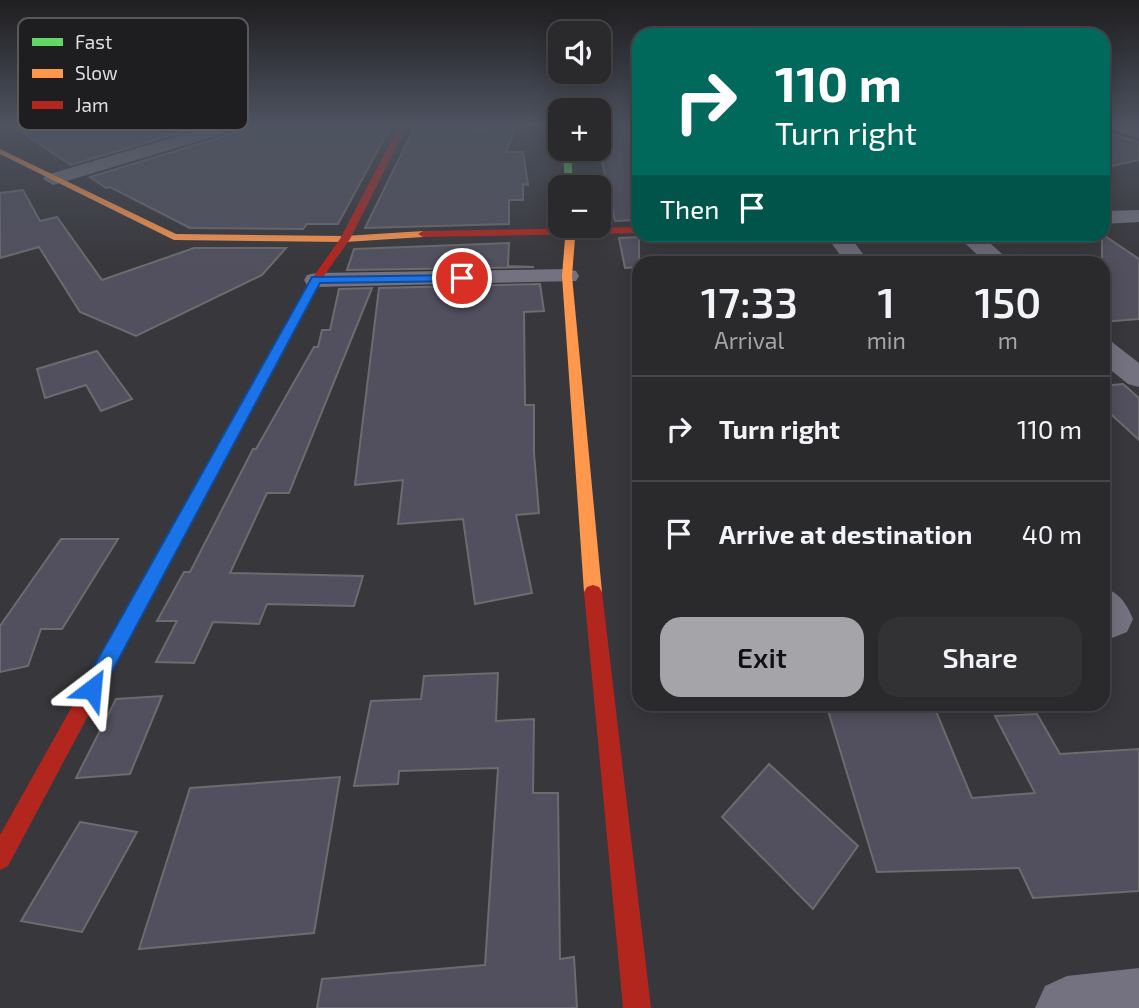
<!DOCTYPE html>
<html lang="en">
<head>
<meta charset="utf-8">
<style>
  :root { --surface:#2a292c; --page:#323134; --text:#f1f3f6; --muted:#a5a6a9; --line:#464548; --accent:#a5a4a8 }
  body { margin:0; font-family:"Exo 2",sans-serif; background:var(--page); color:var(--text); height:100vh; display:flex; flex-direction:column; font-size:26px; white-space:nowrap }
  * { box-sizing:border-box; margin:0 }
  p { font-size:23px; color:var(--muted) }
  .icon { flex:none; width:38px; height:38px; fill:none; stroke:currentColor; stroke-width:2; stroke-linecap:round; stroke-linejoin:round }
  .map { position:relative; flex:1; overflow:hidden }
  .panel { position:absolute; left:632px; top:256px; width:478px; height:455px; display:flex; flex-direction:column; background:var(--surface); border-radius:21px; box-shadow:0 4px 18px #0003,0 0 0 2px var(--line) }
  .panel>* { flex:none }
  .banner { position:absolute; left:632px; top:28px; width:478px; height:214px; border-radius:21px; box-shadow:0 4px 18px #0003,0 0 0 2px var(--line); background:#00695c; color:#fff; overflow:hidden }
  .tools { position:absolute; left:548px; top:21px; display:grid; gap:14px }
  .tools a { display:grid; place-items:center; width:63px; height:63px; border-radius:14px; background:var(--surface); box-shadow:0 4px 18px #0003,0 0 0 2px var(--line); font-size:35px }
  .pin { position:absolute; display:grid; place-items:center; width:60px; height:60px; color:#fff; margin:-30px; border:4px solid #fff; border-radius:50%; box-shadow:0 2px 7px #0007 }
  .me { position:absolute; width:77px; margin:-38px; rotate:29deg; stroke-linejoin:round; filter:drop-shadow(0 0 5px #0008) }
  .turn { display:flex; align-items:center; gap:24px; height:147px; padding:0 28px; font-size:32px }
  .turn .icon { width:91px; height:91px; stroke-width:2.5 }
  .turn b { display:block; font-size:49px; line-height:60px }
  .then { display:flex; align-items:center; height:66px; padding:0 28px; background:#0003; gap:14px; font-size:26px }
  .eta { display:flex; justify-content:space-evenly; align-items:center; height:119px; text-align:center }
  .eta b { font-size:42px; font-weight:600; line-height:49px }
  .cta { display:flex; gap:14px; margin-top:auto; padding:14px 28px }
  .cta a { flex:1; height:80px; border-radius:21px; background:var(--accent); color:#111; font-size:28px; font-weight:600; line-height:80px; text-align:center }
  .cta a+a { background:var(--page); color:var(--text) }
  ul { padding:0; list-style:none }
  li { display:flex; align-items:center; gap:21px; height:105px; padding:0 28px; border-top:2px solid var(--line) }
  li div { flex:1 }
  li b { display:block; font-size:26px }
  li em { font-style:normal }
  .map>svg:first-child { display:block }
  .building { fill:#52505e; stroke:#6c6b6e; stroke-width:2 }
  .lines { fill:none; stroke-linecap:round; stroke-linejoin:round }
  .street { fill:#747280; fill-rule:evenodd }
  .fast { fill:#63d668; fill-rule:evenodd }
  .slow { fill:#ff974d; fill-rule:evenodd }
  .jam { fill:#b3261e; fill-rule:evenodd }
  .route { fill:#1a73e8; stroke:#114b97; stroke-width:2 }
  .key { fill:#1e1e21; stroke:#58585b; stroke-width:2 }
  .key-label { font-size:19px; fill:#dfdfe2 }
</style>
</head>
<body>
<div class="map">
<svg width="1139" height="1008" viewBox="0 0 1139 1008">
  <rect width="100%" height="100%" fill="#38373b"/>
  <g class="building">
    <polygon points="9,124 209,124 71,165"/>
    <polygon points="264,124 295,124 305,127 315,124 392,124 338,224 307,224 303,229 190,228 110,187 106,188 90,177"/>
    <polygon points="416,124 475,124 472,129 515,130 506,152 523,152 528,185 523,184 523,200 509,200 509,224 365,228"/>
    <polygon points="598,124 639,124 639,220 615,221 601,156"/>
    <polygon points="1102,131 1139,142 1139,160 1102,168"/>
    <polygon points="23,190 40,221 57,217 102,280 194,248 286,248 262,275 136,336 80,312 39,247 0,258 0,193"/>
    <polygon points="1102,234 1139,259 1139,319 1102,322"/>
    <polygon points="639,237 639,267 625,268 619,238"/>
    <polygon points="509,243 508,266 534,267 347,270 354,249"/>
    <polygon points="540,284 544,311 524,312 525,405 534,405 534,453 539,513 516,515 532,593 475,604 463,519 398,524 403,480 355,485 379,288"/>
    <polygon points="372,288 289,493 267,493 230,573 363,576 354,606 267,604 259,624 213,622 194,663 156,662 177,621 157,621 184,572 190,572 253,449 256,449 314,347 318,347 322,330 330,330 339,289"/>
    <polygon points="97,351 132,399 101,411 86,385 45,398 37,369"/>
    <polygon points="1123,384 1139,398 1139,440 1102,406 1102,386"/>
    <polygon points="61,539 118,539 62,629 41,629 28,666 0,672 0,626"/>
    <polygon points="498,673 496,721 534,719 533,793 558,793 560,959 574,957 577,1008 317,1008 322,979 485,965 498,768 399,771 398,784 354,786 371,701 421,699 424,676"/>
    <polygon points="162,696 130,774 76,778 116,699"/>
    <polygon points="826,704 933,704 972,798 1035,793 995,716 1037,714 1060,754 1139,749 1139,891 1033,898 1019,868 877,872"/>
    <polygon points="769,764 858,846 813,909 722,817"/>
    <polygon points="340,777 314,933 139,949 190,788"/>
    <polygon points="80,822 137,832 82,932 21,921"/>
  </g>
  <g class="lines">
    <g class="street">
      <polygon points="218,124 244,124 242,128 60,183 53,185 43,179 46,175"/>
      <polygon points="1103,124 1128,124 1139,127 1139,138 1105,128"/>
      <polygon points="1139,210 1139,222 1102,224 1102,211"/>
      <polygon points="825,234 848,234 869,262 845,262"/>
      <polygon points="955,234 980,234 1011,262 985,262"/>
      <polygon points="567,269 576,271 579,276 576,281 316,287 307,285 304,280 307,275 316,273"/>
      <polygon points="1102,340 1112,342 1139,363 1139,387 1128,384 1102,363"/>
      <path d="M1102 587C1120 593 1126 603 1133 619L1127 632 1112 638 1102 634Z"/>
      <polygon points="1139,968 1139,1008 1035,1008 1045,986 1067,976"/>
    </g>
    <g class="fast">
      <polygon points="563,149 571,149 573,187 565,187"/>
      <polygon points="298,311 304,314 137,624 131,626 125,624 122,618 125,612 292,314"/>
    </g>
    <g class="slow">
      <polygon points="0,149 176,234 345,236 423,231 428,234 423,237 345,242 174,240 0,154"/>
      <polygon points="566,226 576,226 572,276 602,592 599,597 593,599 587,597 584,592 562,276"/>
    </g>
    <g class="jam">
      <polygon points="400,124 408,124 350,239 321,280 302,316 294,316 292,314 311,280 340,239"/>
      <polygon points="639,227 639,233 423,237 418,234 423,231"/>
      <polygon points="593,585 599,587 602,592 651,1008 623,1008 584,592 587,587"/>
      <polygon points="131,610 137,612 140,618 137,624 8,866 0,870 0,835 125,612"/>
    </g>
  </g>
  <linearGradient id="sky" x2="0" y2="1"><stop stop-color="#1f1e20"/><stop offset="0.47" stop-color="#4d5360"/><stop offset="1" stop-color="#4d5360" stop-opacity="0"/></linearGradient>
  <rect width="1139" height="265" fill="url(#sky)"/>
  <polygon class="route" points="462,275 467,278 466,281 320,283 99,696 92,698 85,696 82,689 85,682 312,277"/>
  <rect x="18" y="18" width="230" height="112" rx="10" class="key"/>
  <rect x="32" y="38" width="31" height="8" fill="#63d668"/>
  <rect x="32" y="69" width="31" height="9" fill="#ff974d"/>
  <rect x="32" y="101" width="31" height="8" fill="#b3261e"/>
  <g class="key-label">
    <text x="75" y="49">Fast</text>
    <text x="75" y="80">Slow</text>
    <text x="75" y="112">Jam</text>
  </g>
</svg>
<div class="tools">
<a><svg class="icon" aria-label="sound" viewBox="0 0 24 24"><path d="M4 9h4l5-4v14l-5-4H4zM17 9q2 3 0 6"/></svg></a>
<a>+</a>
<a>−</a>
</div>
<div class="pin" style="left:462px;top:278px;background:#d93025"><svg class="icon" aria-label="arrive" viewBox="0 0 24 24"><path d="M6 21V4h12l-3 4 3 4H6"/></svg></div>
<svg class="me" style="left:92px;top:689px" viewBox="-20 -20 40 40"><path d="M0-17L14 15 0 8-14 15z" fill="#1a73e8" stroke="#fff" stroke-width="4"/></svg>
<div class="banner">
<div class="turn"><svg class="icon" aria-label="right" viewBox="0 0 24 24"><path d="M7 20v-9h11M14 6l5 5-5 5"/></svg><div><b>110 m</b>Turn right</div></div>
<div class="then">Then<svg class="icon" aria-label="arrive" viewBox="0 0 24 24"><path d="M6 21V4h12l-3 4 3 4H6"/></svg></div>
</div>
<section class="panel">
<div class="eta">
<div><b>17:33</b><p>Arrival</p></div>
<div><b>1</b><p>min</p></div>
<div><b>150</b><p>m</p></div>
</div>
<ul>
<li><svg class="icon" aria-label="right" viewBox="0 0 24 24"><path d="M7 20v-9h11M14 6l5 5-5 5"/></svg><div><b>Turn right</b></div><em>110 m</em></li>
<li><svg class="icon" aria-label="arrive" viewBox="0 0 24 24"><path d="M6 21V4h12l-3 4 3 4H6"/></svg><div><b>Arrive at destination</b></div><em>40 m</em></li>
</ul>
<div class="cta"><a>Exit</a><a>Share</a></div>
</section>
</div>
</body>
</html>
